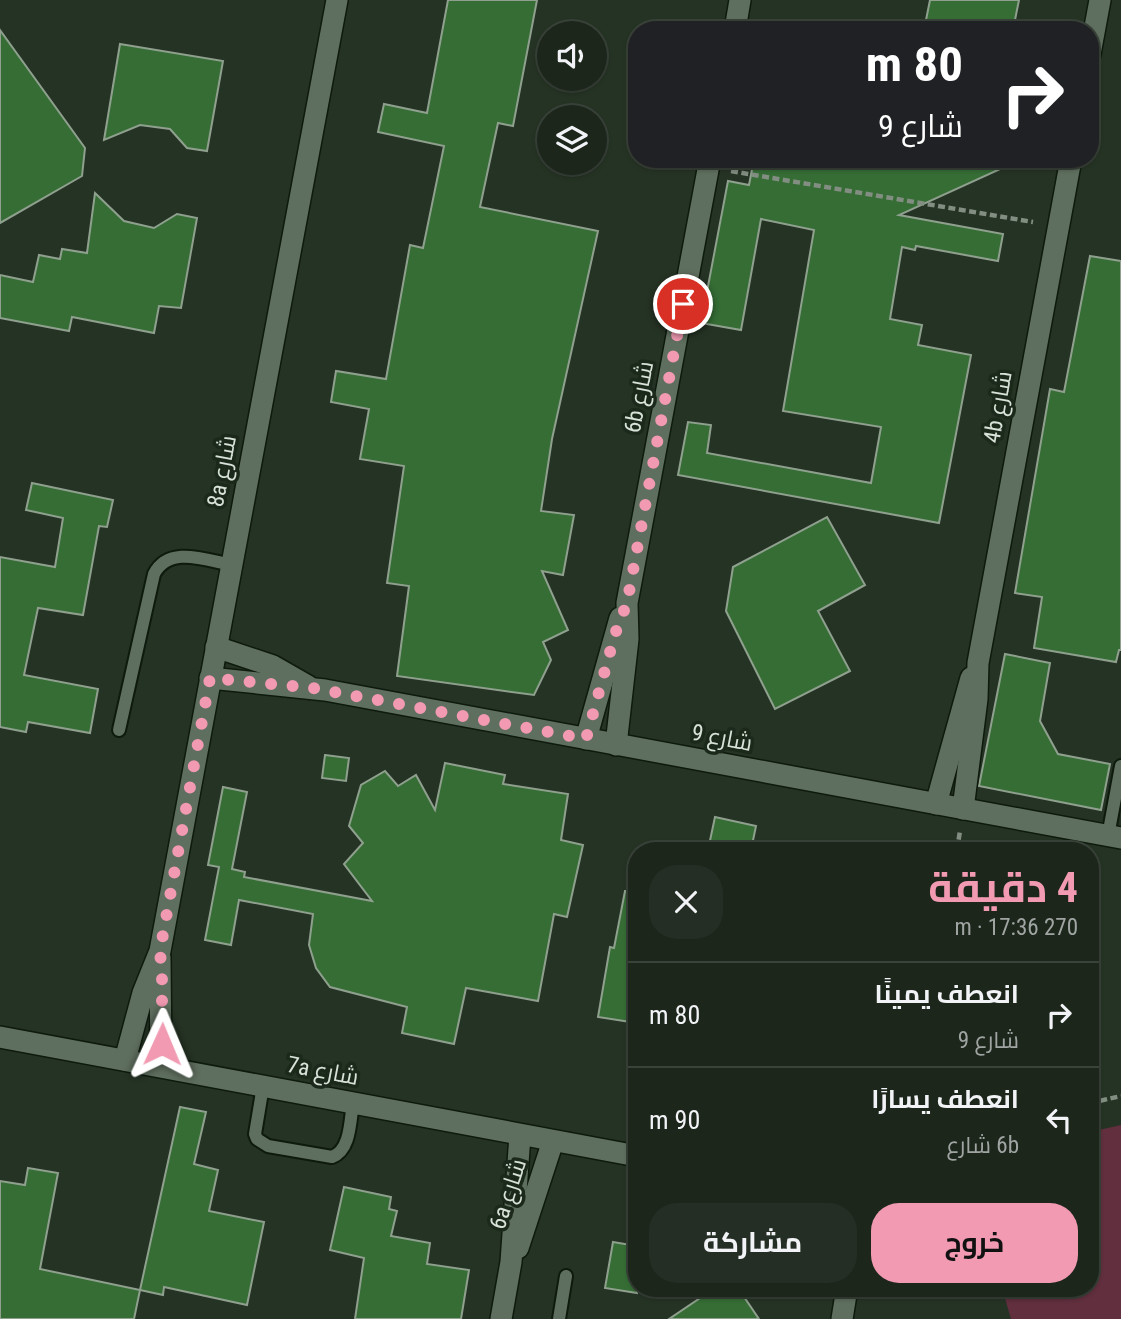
<!DOCTYPE html>
<html lang="ar">
<head>
<meta charset="utf-8">
<style>
  :root { --surface:#1c261b; --page:#252e24; --text:#f1f3f6; --muted:#a0a5a3; --line:#3a433a; --accent:#f19ab2 }
  body { margin:0; font-family:"Roboto Condensed",Cairo,sans-serif; background:var(--page); color:var(--text); direction:rtl; height:100vh; display:flex; flex-direction:column; font-size:26px; white-space:nowrap }
  * { box-sizing:border-box; margin:0 }
  p { font-size:23px; color:var(--muted) }
  .icon { flex:none; width:38px; height:38px; fill:none; stroke:currentColor; stroke-width:2; stroke-linecap:round; stroke-linejoin:round }
  .map { position:relative; flex:1; overflow:hidden; direction:ltr }
  .sheet { position:absolute; left:628px; top:842px; width:471px; height:455px; display:flex; flex-direction:column; background:var(--surface); border-radius:28px; box-shadow:0 2px 5px #0004,0 0 0 2px var(--line); direction:rtl }
  .sheet>* { flex:none }
  .hud { position:absolute; left:628px; top:21px; width:471px; height:147px; border-radius:28px; box-shadow:0 2px 5px #0004,0 0 0 2px var(--line); direction:rtl; background:#202124; color:#fff; overflow:hidden }
  .fabs { position:absolute; left:537px; top:21px; display:grid; gap:14px }
  .fabs a { display:grid; place-items:center; width:70px; height:70px; border-radius:50%; background:var(--surface); box-shadow:0 2px 5px #0004,0 0 0 2px var(--line); font-size:35px }
  .pin { position:absolute; display:grid; place-items:center; width:60px; height:60px; color:#fff; margin:-30px; border:4px solid #fff; border-radius:50%; box-shadow:0 2px 7px #0007 }
  .me { position:absolute; width:77px; margin:-38px; rotate:1deg; stroke-linejoin:round; filter:drop-shadow(0 0 5px #0008) }
  .turn { display:flex; align-items:center; gap:24px; height:147px; padding:0 21px; font-size:32px }
  .turn .icon { width:91px; height:91px; stroke-width:2.5 }
  .turn b { display:block; font-size:49px; line-height:60px }
  .round { display:grid; place-items:center; flex:none; width:74px; height:74px; border-radius:28px; background:var(--page) }
  .overview { display:flex; align-items:center; justify-content:space-between; height:119px; padding:0 21px }
  h1 { font-size:42px; font-weight:700; line-height:52px; color:var(--accent) }
  .action { display:flex; gap:14px; margin-top:auto; padding:14px 21px }
  .action a { flex:1; height:80px; border-radius:28px; background:var(--accent); color:#111; font-size:28px; font-weight:700; line-height:80px; text-align:center }
  .action a+a { background:var(--page); color:var(--text) }
  ul { padding:0; list-style:none }
  li { display:flex; align-items:center; gap:21px; height:105px; padding:0 21px; border-top:2px solid var(--line) }
  li div { flex:1 }
  li b { display:block; font-size:26px }
  li em { font-style:normal }
  .map>svg:first-child { display:block }
  .green { fill:#612f3e }
  .building { fill:#356d35; stroke:#8fa08e; stroke-width:2 }
  .lines { fill:none; stroke-linecap:round; stroke-linejoin:round }
  .lane-casing { stroke:#0d1a0d; stroke-width:16 }
  .street-casing { stroke:#0d1a0d; stroke-width:24 }
  .path { stroke:#838e82; stroke-width:4.5; stroke-dasharray:7 3.5; stroke-linecap:butt }
  .lane { stroke:#5f6f5f; stroke-width:12 }
  .street { stroke:#5f6f5f; stroke-width:21 }
  .route { stroke:#f19ab2; stroke-width:12; stroke-dasharray:0 21.6 }
  .labels { text-anchor:middle; dominant-baseline:central; stroke-width:7; stroke-linejoin:round; paint-order:stroke }
  .street-label { font-size:23px; fill:#d9e2d8; stroke:#1b291b }
</style>
</head>
<body>
<div class="map">
<svg width="1121" height="1319" viewBox="0 0 1121 1319">
  <rect width="100%" height="100%" fill="#253324"/>
  <polygon class="green" points="1121,1125 1121,1319 1011,1319 1002,1288 1090,1288 1090,1132"/>
  <g class="building">
    <polygon points="448,0 537,0 513,126 498,123 480,207 598,231 552,439 541,511 574,515 563,575 542,571 568,630 543,642 551,660 534,695 397,676 409,586 387,583 404,466 360,459 369,409 331,402 336,371 386,379 410,245 423,248 444,146 378,132 384,104 427,113"/>
    <polygon points="930,0 1019,0 1013,30 924,30"/>
    <polygon points="0,30 85,148 82,176 0,223"/>
    <polygon points="120,44 223,61 207,151 187,148 170,129 140,125 104,140"/>
    <polygon points="754,159 1022,159 899,215 1003,234 998,261 916,246 915,250 902,247 890,319 922,325 918,345 971,355 939,523 678,475 688,422 711,425 707,453 871,483 881,427 783,411 814,230 761,219 741,330 701,323 728,181 749,185"/>
    <polygon points="95,193 124,221 154,228 177,214 197,218 181,308 159,306 154,333 72,317 69,331 0,318 0,275 33,282 39,255 60,259 62,249 87,253"/>
    <polygon points="1090,256 1121,261 1121,650 1119,650 1116,662 1034,648 1042,597 1015,593 1050,389 1064,392"/>
    <polygon points="32,483 113,500 107,527 99,526 83,615 38,608 24,675 98,689 90,733 28,722 26,732 0,727 0,557 55,567 63,518 26,510"/>
    <polygon points="827,517 865,585 818,611 850,671 775,709 726,611 733,567"/>
    <polygon points="1005,654 1050,663 1040,721 1058,754 1110,764 1101,810 979,786"/>
    <polygon points="325,755 349,758 346,781 322,778"/>
    <polygon points="445,763 505,775 503,784 568,794 561,840 583,845 567,917 554,914 538,1001 466,988 454,1044 402,1033 407,1007 330,987 316,968 309,945 313,914 239,900 231,945 205,940 219,867 208,865 223,787 247,792 232,869 245,872 244,877 372,901 344,864 363,843 349,826 361,785 385,771 398,786 416,775 435,810"/>
    <polygon points="715,817 756,826 751,850 708,850"/>
    <polygon points="625,891 637,892 637,1023 598,1017 610,947 614,948"/>
    <polygon points="180,1107 206,1112 194,1164 218,1170 209,1211 264,1222 247,1305 164,1287 163,1295 140,1290"/>
    <polygon points="28,1168 58,1173 40,1269 140,1290 134,1319 0,1319 0,1181 25,1185"/>
    <polygon points="344,1187 391,1197 389,1209 397,1211 391,1236 430,1243 427,1264 469,1270 461,1319 355,1319 364,1258 330,1250"/>
    <polygon points="613,1242 637,1246 637,1293 605,1288"/>
    <polygon points="715,1288 738,1288 759,1319 669,1319"/>
  </g>
  <g class="lines">
    <g class="lane-casing">
      <g id="lane">
        <path d="M119 730 154 574C169 545 205 560 232 565"/>
        <polyline points="1108,836 1121,766"/>
        <path d="M263 1086 255 1134 257 1139 268 1146 332 1157C351 1150 350 1120 353 1103"/>
        <polyline points="559,1319 566,1276"/>
      </g>
    </g>
    <g class="street-casing">
      <g id="street">
        <polyline points="735,30 740,0"/>
        <polyline points="1090,54 1100,0"/>
        <polyline points="216,647 273,666 308,686"/>
        <polyline points="210,678 325,690 1121,838"/>
        <polyline points="586,739 620,618"/>
        <polyline points="616,745 628,639 627,603 710,159"/>
        <polyline points="936,804 971,678"/>
        <polyline points="963,809 977,699 978,663 1071,159"/>
        <polyline points="160,957 161,1066"/>
        <polyline points="0,1037 637,1156"/>
        <polyline points="125,1060 143,993 160,951 337,0"/>
        <polyline points="518,1248 553,1141"/>
        <polyline points="501,1319 511,1262 520,1135"/>
        <polyline points="842,1319 847,1288"/>
      </g>
    </g>
    <g class="path">
      <polyline points="731,171 1033,222"/>
      <polyline points="957,850 960,831"/>
      <polyline points="1090,1103 1121,1096"/>
    </g>
    <use href="#lane" class="lane"/>
    <use href="#street" class="street"/>
  </g>
  <g class="lines">
    <polyline class="route" points="162,1044 162,976 160,951 210,678 313,688 586,739 615,634 627,603 683,304"/>
  </g>
  <g class="labels">
    <g class="street-label">
      <text transform="translate(639 397) rotate(-79)">6b شارع</text>
      <text transform="translate(998 407) rotate(-80)">4b شارع</text>
      <text transform="translate(222 471) rotate(-79)">8a شارع</text>
      <text transform="translate(722 738) rotate(11)">شارع 9</text>
      <text transform="translate(323 1071) rotate(11)">7a شارع</text>
      <text transform="translate(508 1194) rotate(-72)">6a شارع</text>
    </g>
  </g>
</svg>
<div class="fabs">
<a><svg class="icon" aria-label="sound" viewBox="0 0 24 24"><path d="M4 9h4l5-4v14l-5-4H4zM17 9q2 3 0 6"/></svg></a>
<a><svg class="icon" aria-label="layers" viewBox="0 0 24 24"><path d="M12 4l9 5-9 5-9-5zM3 14l9 5 9-5"/></svg></a>
</div>
<div class="pin" style="left:683px;top:304px;background:#d93025"><svg class="icon" aria-label="arrive" viewBox="0 0 24 24"><path d="M6 21V4h12l-3 4 3 4H6"/></svg></div>
<svg class="me" style="left:162px;top:1044px" viewBox="-20 -20 40 40"><path d="M0-17L14 15 0 8-14 15z" fill="#f19ab2" stroke="#fff" stroke-width="4"/></svg>
<div class="hud">
<div class="turn"><svg class="icon" aria-label="right" viewBox="0 0 24 24"><path d="M7 20v-9h11M14 6l5 5-5 5"/></svg><div><b>80 m</b>شارع 9</div></div>
</div>
<section class="sheet">
<div class="overview"><div><h1>4 دقيقة</h1><p>270 m · 17:36</p></div><a class="round"><svg class="icon" aria-label="close" viewBox="0 0 24 24"><path d="M6 6l12 12M18 6L6 18"/></svg></a></div>
<ul>
<li><svg class="icon" aria-label="right" viewBox="0 0 24 24"><path d="M7 20v-9h11M14 6l5 5-5 5"/></svg><div><b>انعطف يمينًا</b><p>شارع 9</p></div><em>80 m</em></li>
<li><svg class="icon" aria-label="left" viewBox="0 0 24 24"><path d="M17 20v-9H6M10 6l-5 5 5 5"/></svg><div><b>انعطف يسارًا</b><p>6b شارع</p></div><em>90 m</em></li>
</ul>
<div class="action"><a>خروج</a><a>مشاركة</a></div>
</section>
</div>
</body>
</html>
